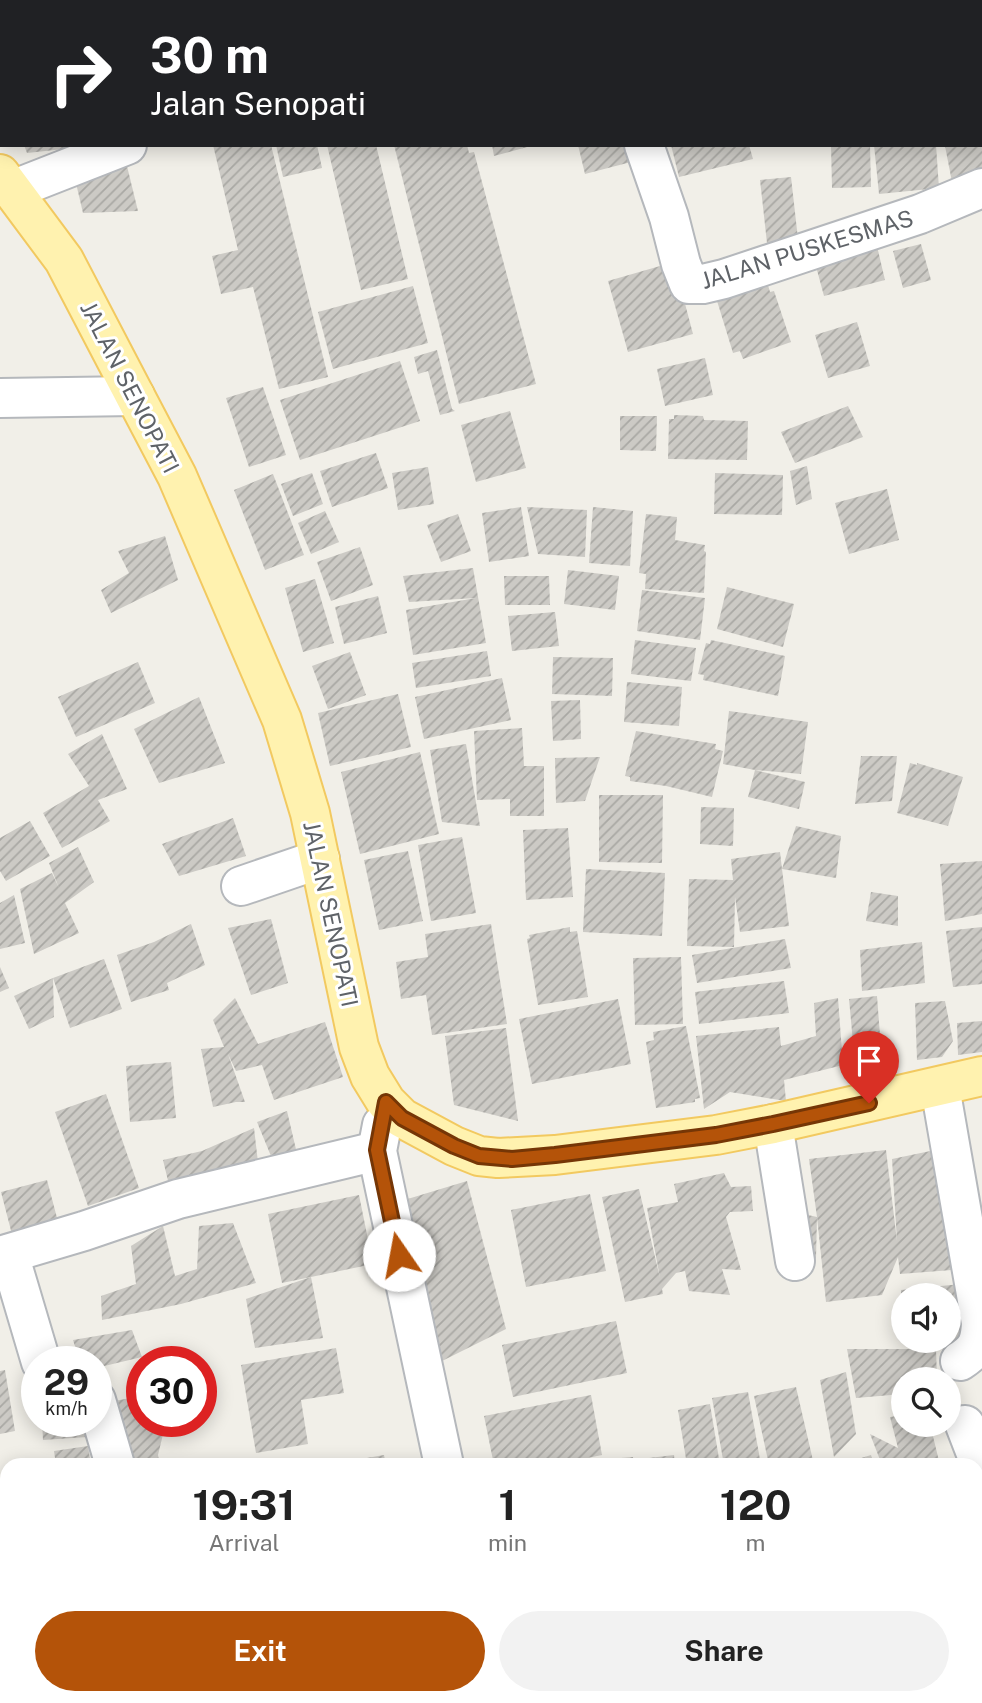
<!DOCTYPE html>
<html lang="en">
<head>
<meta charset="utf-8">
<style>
  :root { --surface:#fff; --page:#f2f2f2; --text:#222; --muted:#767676; --accent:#b45309 }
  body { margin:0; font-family:"Public Sans",sans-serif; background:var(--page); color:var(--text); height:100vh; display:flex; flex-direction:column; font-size:26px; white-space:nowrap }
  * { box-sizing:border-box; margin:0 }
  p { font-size:23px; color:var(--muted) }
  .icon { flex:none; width:38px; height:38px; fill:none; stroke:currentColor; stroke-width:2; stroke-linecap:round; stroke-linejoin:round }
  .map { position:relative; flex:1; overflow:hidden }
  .drawer { position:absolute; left:0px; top:1458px; width:984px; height:247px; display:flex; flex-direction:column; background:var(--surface); border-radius:21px 21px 0 0; box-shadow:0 4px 18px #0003 }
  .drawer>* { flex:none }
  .hud { position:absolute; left:0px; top:0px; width:984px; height:147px; box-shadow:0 4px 18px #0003; background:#202124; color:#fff; overflow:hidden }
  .fabs { position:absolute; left:891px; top:1283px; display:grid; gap:14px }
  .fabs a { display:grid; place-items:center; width:70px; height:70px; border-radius:50%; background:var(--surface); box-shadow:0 4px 18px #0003; font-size:35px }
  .speed { position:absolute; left:21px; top:1346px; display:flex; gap:14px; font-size:35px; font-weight:700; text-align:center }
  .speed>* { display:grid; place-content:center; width:91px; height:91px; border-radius:50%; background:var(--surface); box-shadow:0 4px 18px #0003; line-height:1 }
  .speed small { font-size:18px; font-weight:400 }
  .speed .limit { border:10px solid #d22; background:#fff; color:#111 }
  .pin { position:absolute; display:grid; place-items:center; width:60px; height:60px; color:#fff; margin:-72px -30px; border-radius:50% 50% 50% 0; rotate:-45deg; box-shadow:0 0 7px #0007 }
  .pin .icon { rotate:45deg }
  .me { position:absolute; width:77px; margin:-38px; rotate:348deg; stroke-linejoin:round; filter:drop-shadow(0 0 5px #0008) }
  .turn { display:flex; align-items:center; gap:24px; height:147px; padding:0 35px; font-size:32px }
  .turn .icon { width:91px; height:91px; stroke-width:2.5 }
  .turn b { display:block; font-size:49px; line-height:60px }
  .eta { display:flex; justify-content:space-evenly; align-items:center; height:119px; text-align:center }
  .eta b { font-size:42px; font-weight:700; line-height:49px }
  .cta { display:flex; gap:14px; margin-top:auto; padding:14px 35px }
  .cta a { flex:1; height:80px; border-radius:42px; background:var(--accent); color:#fff; font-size:28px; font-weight:700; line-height:80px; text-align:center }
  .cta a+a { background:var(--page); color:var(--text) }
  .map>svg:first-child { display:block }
  .building { fill:url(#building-hatch) }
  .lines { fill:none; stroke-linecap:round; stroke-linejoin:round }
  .minor-casing { stroke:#b5b8bc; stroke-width:42 }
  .major-casing { stroke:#f2c960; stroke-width:42 }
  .minor { stroke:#fff; stroke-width:38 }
  .major { stroke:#fff2af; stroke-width:38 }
  .route-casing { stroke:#753606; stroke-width:18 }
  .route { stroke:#b45309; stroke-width:12 }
  .labels { text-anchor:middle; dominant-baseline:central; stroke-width:6; stroke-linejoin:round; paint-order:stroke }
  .street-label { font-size:23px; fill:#5f6368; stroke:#fff }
</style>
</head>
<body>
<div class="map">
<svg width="982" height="1703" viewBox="0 0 982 1703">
  <defs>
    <pattern id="building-hatch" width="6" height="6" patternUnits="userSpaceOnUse" patternTransform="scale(1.75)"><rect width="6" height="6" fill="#cccac5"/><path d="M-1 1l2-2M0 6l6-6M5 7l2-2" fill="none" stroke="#a9a8a4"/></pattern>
  </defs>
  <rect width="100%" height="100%" fill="#f1efe8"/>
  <g class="building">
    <polygon points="24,145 82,145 82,147 27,153"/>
    <polygon points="213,145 271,145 328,377 279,389 253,287 221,294 212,256 238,250"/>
    <polygon points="276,145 317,145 322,168 283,177"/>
    <polygon points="327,145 376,145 408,279 361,290"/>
    <polygon points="394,145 467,145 469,153 474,152 536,384 459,404"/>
    <polygon points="492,145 531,145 531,146 494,156"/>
    <polygon points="578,145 627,145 631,162 585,174"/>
    <polygon points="671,145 749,145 753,159 679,177"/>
    <polygon points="831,145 870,145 871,187 832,188"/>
    <polygon points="874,145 936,145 939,188 879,194"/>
    <polygon points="950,145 982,145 982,176 952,182 945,146"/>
    <polygon points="126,162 138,211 83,213 75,179"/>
    <polygon points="791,177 798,239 767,243 760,180"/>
    <polygon points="876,242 885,280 824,296 814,259"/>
    <polygon points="921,244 931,280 903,288 893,251"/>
    <polygon points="674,262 693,334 628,352 608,281"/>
    <polygon points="765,275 770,292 774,291 791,342 743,359 740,351 733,353 714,291"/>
    <polygon points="413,286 428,343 333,369 318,312"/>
    <polygon points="857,322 870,366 828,378 815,335"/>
    <polygon points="437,350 452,409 455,411 440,415 428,371 418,374 414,357"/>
    <polygon points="705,358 713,395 665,406 657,369"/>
    <polygon points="400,361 420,421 300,460 280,400"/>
    <polygon points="263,387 286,455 249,467 226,398"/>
    <polygon points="848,406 863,437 795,463 781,432"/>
    <polygon points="510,411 526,468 476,482 461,425"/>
    <polygon points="674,415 703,416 704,420 748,421 747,460 668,459 669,419 674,419"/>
    <polygon points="620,416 657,416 656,451 620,450"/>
    <polygon points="376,453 388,488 332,507 320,471"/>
    <polygon points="807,466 812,499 796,505 790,471"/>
    <polygon points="428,467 434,504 398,510 392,473"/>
    <polygon points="312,473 323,504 293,516 281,484"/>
    <polygon points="715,473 783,475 782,515 714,514"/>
    <polygon points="273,474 304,555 265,570 234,490"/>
    <polygon points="887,489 899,540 849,554 835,503"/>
    <polygon points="521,507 529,556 489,562 482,513"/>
    <polygon points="527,507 587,510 585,557 538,554"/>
    <polygon points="593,507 633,511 630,566 589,563"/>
    <polygon points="325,511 339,542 311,554 298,523"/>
    <polygon points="458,514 471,551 441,562 427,525"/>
    <polygon points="646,514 677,517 675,540 705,545 704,551 706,552 704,593 645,589 646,574 639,573"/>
    <polygon points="165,536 178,580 111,613 101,590 129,573 118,551"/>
    <polygon points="360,547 373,585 331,601 317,562"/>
    <polygon points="473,568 486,643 413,655 406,610 476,598 409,602 403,576"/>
    <polygon points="568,570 619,576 615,610 564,604"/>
    <polygon points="504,576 549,576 550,605 505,605"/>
    <polygon points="315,579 334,643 303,652 285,588"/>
    <polygon points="727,587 794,604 783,647 717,629"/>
    <polygon points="642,590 705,598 700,640 637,631"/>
    <polygon points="378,596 387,633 344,644 335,607"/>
    <polygon points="555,612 559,646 512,651 508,616"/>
    <polygon points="635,640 696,648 691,681 631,674"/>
    <polygon points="711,640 785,656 778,696 703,680 704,675 698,674 706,643 710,644"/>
    <polygon points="487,651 491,676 416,688 412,663"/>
    <polygon points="350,652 366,695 328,709 312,666"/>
    <polygon points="553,657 613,658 612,696 552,694"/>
    <polygon points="138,662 155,703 76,737 58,697"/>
    <polygon points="502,678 511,720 424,739 415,697"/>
    <polygon points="627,682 682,687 679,726 624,722"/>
    <polygon points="398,694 411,747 330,766 318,713"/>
    <polygon points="199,697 225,763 159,783 134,729"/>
    <polygon points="580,700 581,739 553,741 551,701"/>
    <polygon points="729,711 808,722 801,774 755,770 805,782 799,809 748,797 755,770 723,764"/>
    <polygon points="522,728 524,766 544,766 544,816 510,816 510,799 477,800 474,731"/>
    <polygon points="636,731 716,744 715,749 723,751 712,797 666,786 630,781 630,777 625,776"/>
    <polygon points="102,734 127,789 98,800 110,821 62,848 43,813 89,786 68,754"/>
    <polygon points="466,744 480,826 442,822 430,750"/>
    <polygon points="420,752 439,834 360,854 341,772"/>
    <polygon points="861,756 897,756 892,801 855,804"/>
    <polygon points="600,757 585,801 556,803 555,758"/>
    <polygon points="910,763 917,765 917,763 963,777 948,826 897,813"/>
    <polygon points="599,795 663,795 662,863 599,862"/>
    <polygon points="701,807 734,808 733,846 700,844"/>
    <polygon points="233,818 246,856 179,876 162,844"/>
    <polygon points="30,821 50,856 6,881 0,871 0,838"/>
    <polygon points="796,826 841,836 836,878 782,869 789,926 740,932 735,897 734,947 687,946 689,879 733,880 731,859 780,852 782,869"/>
    <polygon points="568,828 573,897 526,900 523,830"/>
    <polygon points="462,837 476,913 431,921 418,845"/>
    <polygon points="78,847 94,882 65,903 79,933 34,954 20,889 52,873 59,888 49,863"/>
    <polygon points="408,851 423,921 379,930 364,860"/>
    <polygon points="982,861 982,914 945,921 940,864"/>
    <polygon points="586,869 665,873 662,936 583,932"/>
    <polygon points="871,892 898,896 898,926 866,921"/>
    <polygon points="14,895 25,943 0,949 0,903"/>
    <polygon points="271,919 288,983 251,995 228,928"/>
    <polygon points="191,924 205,965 167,983 169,990 131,1002 117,955 154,942"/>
    <polygon points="491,924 507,1024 432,1035 426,995 401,999 396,962 428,957 425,934"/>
    <polygon points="570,927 570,932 577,931 588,997 538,1005 527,939 530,938 529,935"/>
    <polygon points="982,927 982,984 953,987 946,931"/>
    <polygon points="785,939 791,968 697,983 692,955"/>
    <polygon points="922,942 925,983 862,991 860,950"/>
    <polygon points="681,957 683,1024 635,1025 633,958"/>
    <polygon points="104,959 122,1009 70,1028 53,978 54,1017 29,1029 14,996 53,978"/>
    <polygon points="0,967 9,988 0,992"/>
    <polygon points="784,981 789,1013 699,1024 695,992"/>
    <polygon points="877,996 882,1062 855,1064 849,999"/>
    <polygon points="235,998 258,1044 325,1022 343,1077 274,1100 262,1065 236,1071 228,1054 245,1102 236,1102 213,1107 201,1049 224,1047 213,1020"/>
    <polygon points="838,998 843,1065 784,1080 786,1101 730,1092 704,1109 696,1036 779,1027 781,1046 816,1036 814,1003"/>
    <polygon points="618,999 631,1064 532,1084 519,1019"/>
    <polygon points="945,1001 953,1041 942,1057 917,1060 915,1003"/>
    <polygon points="982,1021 982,1052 958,1055 957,1023"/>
    <polygon points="686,1026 700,1098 695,1099 695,1102 656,1108 646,1042 654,1040 653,1032"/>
    <polygon points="506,1028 518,1121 454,1105 445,1036"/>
    <polygon points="171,1062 176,1118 130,1122 126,1066"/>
    <polygon points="106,1094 139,1188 88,1206 55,1112"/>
    <polygon points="287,1111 298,1158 273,1161 257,1122"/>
    <polygon points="254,1128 259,1171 170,1189 163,1160 202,1151"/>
    <polygon points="940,1149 965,1269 900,1274 898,1257 882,1295 826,1302 817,1217 809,1159 886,1150 897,1241 892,1159"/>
    <polygon points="724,1173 731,1187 751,1186 753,1211 730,1212 726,1217 741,1270 722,1269 730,1295 689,1291 685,1271 676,1273 662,1289 663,1294 625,1302 602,1197 639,1189 660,1278 647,1208 678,1202 674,1184"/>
    <polygon points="47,1180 61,1233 15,1246 1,1192"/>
    <polygon points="467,1181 506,1329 434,1365 401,1201"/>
    <polygon points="590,1194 606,1271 526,1287 511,1210"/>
    <polygon points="359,1195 373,1264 311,1277 323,1338 255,1348 246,1299 311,1277 282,1283 268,1214"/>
    <polygon points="799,1213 817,1217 816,1258 808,1267"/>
    <polygon points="233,1223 256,1283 181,1304 102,1320 101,1296 136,1284 131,1246 163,1226 175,1276 197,1269 199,1226"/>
    <polygon points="961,1284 967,1338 948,1340 948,1295 901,1295 901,1290"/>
    <polygon points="616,1321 627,1373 513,1397 502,1345"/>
    <polygon points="132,1330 142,1357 96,1368 96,1362 80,1362 73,1340"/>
    <polygon points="336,1348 344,1393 301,1400 308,1444 256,1453 241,1365"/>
    <polygon points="847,1349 936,1349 937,1379 903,1379 903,1394 856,1398"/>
    <polygon points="5,1370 15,1431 0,1434 0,1371"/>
    <polygon points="846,1372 856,1434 834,1457 820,1380"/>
    <polygon points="796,1387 814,1465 769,1465 754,1396"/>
    <polygon points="748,1392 761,1465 724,1465 712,1398"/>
    <polygon points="591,1395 602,1455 554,1465 494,1465 484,1416"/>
    <polygon points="142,1396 142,1421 176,1421 165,1426 158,1455 160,1465 127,1465 114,1401"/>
    <polygon points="710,1404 720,1465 687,1465 678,1410"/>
    <polygon points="903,1415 903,1424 930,1424 939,1461 932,1465 882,1465 870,1434 898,1448 890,1417"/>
    <polygon points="42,1421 83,1421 87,1437 43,1440"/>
    <polygon points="88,1446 91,1465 56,1465 54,1451"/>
    <polygon points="384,1455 386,1465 339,1465 338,1463"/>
    <polygon points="674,1455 675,1465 650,1465 649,1458"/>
    <polygon points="871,1455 874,1465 842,1465 842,1464"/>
    <polygon points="633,1457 634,1465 598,1465 598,1460"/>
    <polygon points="976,1486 982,1500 982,1514 976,1517"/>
    <polygon points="7,1507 7,1598 0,1599 0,1508"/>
    <polygon points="0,1640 7,1640 7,1698 15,1698 16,1703 0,1703"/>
    <polygon points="982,1682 982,1703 951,1703 948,1698 976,1698 976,1684"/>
    <polygon points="32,1698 78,1698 79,1703 32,1703"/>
    <rect x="89" y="1698" width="49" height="5"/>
    <rect x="174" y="1698" width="46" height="5"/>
    <polygon points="295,1698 352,1698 353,1703 294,1703"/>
    <polygon points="366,1698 449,1698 450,1703 367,1703"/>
    <polygon points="516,1698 573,1698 574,1703 504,1703 503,1700"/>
    <polygon points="768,1698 797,1698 798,1703 760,1703"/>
    <polygon points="867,1698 892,1698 894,1703 869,1703"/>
    <polygon points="901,1698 931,1698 917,1703 903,1703"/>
  </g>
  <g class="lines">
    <g class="minor-casing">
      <g id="minor">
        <polyline points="603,2 609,0"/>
        <polyline points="644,145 669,217 681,264 689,284 703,284 724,279 920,214 982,188"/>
        <polyline points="12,190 127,145"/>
        <polyline points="0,398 135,396"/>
        <polyline points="241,886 320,859"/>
        <path d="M940 1087 981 1323C980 1343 977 1350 960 1361"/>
        <polyline points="773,1124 795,1261"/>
        <polyline points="382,1125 377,1151 444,1465"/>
        <polyline points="9,1254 41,1362"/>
        <polyline points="0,1256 84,1231 178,1199 377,1151"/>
        <polyline points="96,1400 115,1465"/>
        <polyline points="965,1425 982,1469"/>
        <polyline points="486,1698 486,1703"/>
        <polyline points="829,1698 831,1703"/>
      </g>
    </g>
    <g class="major-casing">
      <polyline id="major" points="0,174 64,260 135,396 177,476 282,720 310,813 359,1047 370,1076 386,1102 402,1118 454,1146 479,1156 498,1158 555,1155 716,1135 773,1124 982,1076"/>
    </g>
    <use href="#minor" class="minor"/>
    <use href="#major" class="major"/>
  </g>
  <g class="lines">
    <g class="route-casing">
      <polyline id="route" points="399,1255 377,1150 386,1102 402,1118 454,1146 479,1156 512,1159 555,1155 716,1135 773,1124 869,1103"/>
    </g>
    <use href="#route" class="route"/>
  </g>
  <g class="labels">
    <g class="street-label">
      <text transform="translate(807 249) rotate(-17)">JALAN PUSKESMAS</text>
      <text transform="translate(130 387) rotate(63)">JALAN SENOPATI</text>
      <text transform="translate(331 914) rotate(78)">JALAN SENOPATI</text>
    </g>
  </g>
</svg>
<div class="fabs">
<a><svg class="icon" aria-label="sound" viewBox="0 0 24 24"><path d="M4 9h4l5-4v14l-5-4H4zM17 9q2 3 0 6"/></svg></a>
<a><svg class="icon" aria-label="search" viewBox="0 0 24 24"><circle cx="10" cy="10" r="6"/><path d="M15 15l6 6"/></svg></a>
</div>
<div class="speed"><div>29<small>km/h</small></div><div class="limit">30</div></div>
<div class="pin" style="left:869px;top:1103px;background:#d93025"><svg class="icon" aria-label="arrive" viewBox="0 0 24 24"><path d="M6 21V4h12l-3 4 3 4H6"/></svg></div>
<svg class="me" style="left:399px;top:1255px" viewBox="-20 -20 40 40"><circle r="19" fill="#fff"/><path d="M0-13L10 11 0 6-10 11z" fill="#b45309"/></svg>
<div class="hud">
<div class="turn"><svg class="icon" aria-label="right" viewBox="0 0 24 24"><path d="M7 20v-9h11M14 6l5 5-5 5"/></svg><div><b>30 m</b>Jalan Senopati</div></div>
</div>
<section class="drawer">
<div class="eta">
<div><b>19:31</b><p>Arrival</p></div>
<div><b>1</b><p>min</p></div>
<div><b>120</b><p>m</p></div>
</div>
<div class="cta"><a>Exit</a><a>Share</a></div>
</section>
</div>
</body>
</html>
